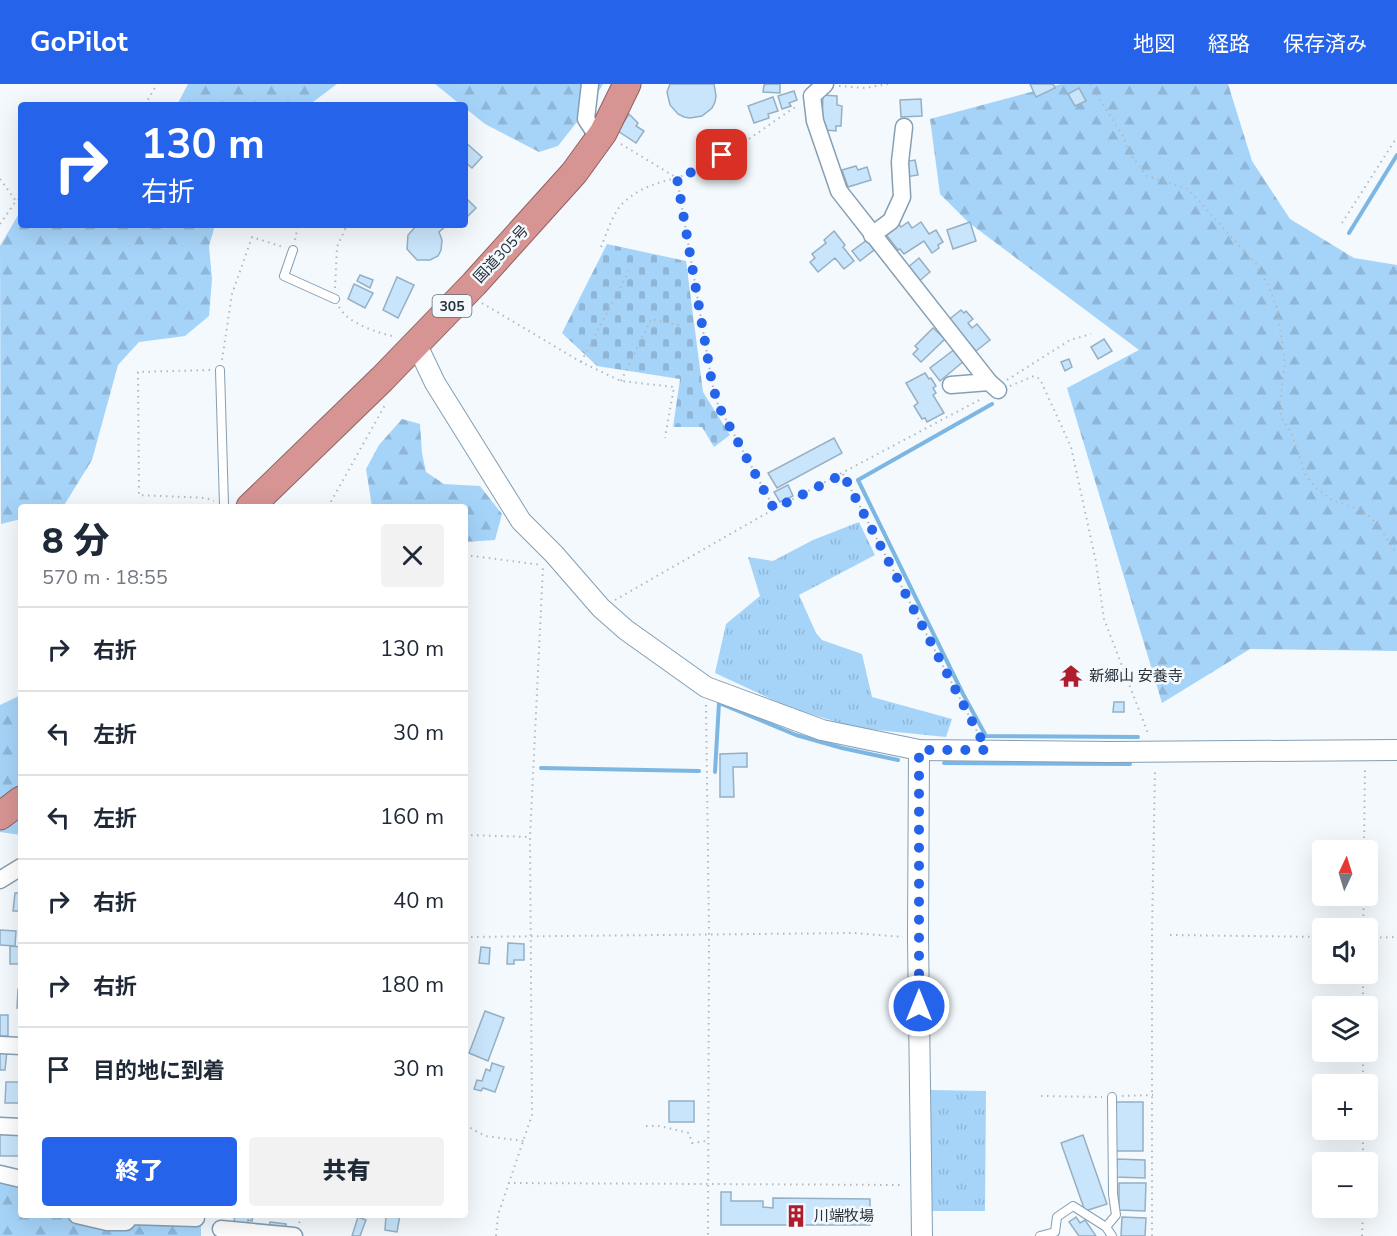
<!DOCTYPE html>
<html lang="ja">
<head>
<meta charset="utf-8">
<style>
  :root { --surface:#fff; --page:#f2f2f3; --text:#1f2937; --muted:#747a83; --line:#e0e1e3; --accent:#2563eb }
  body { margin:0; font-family:"Nunito Sans","Noto Sans JP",sans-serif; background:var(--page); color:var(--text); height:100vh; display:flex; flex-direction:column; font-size:22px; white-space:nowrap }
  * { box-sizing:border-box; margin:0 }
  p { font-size:20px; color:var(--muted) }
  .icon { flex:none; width:33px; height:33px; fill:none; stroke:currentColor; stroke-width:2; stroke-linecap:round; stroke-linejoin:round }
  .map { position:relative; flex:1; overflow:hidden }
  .details { position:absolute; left:18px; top:420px; width:450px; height:714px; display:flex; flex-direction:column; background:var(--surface); border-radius:6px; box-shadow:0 6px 24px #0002 }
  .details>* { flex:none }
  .guide { position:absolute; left:18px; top:18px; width:450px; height:126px; border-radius:6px; box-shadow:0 6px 24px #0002; background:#2563eb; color:#fff; overflow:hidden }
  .needle { width:39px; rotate:4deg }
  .tools { position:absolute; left:1312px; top:756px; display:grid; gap:12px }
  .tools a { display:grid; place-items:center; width:66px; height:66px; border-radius:6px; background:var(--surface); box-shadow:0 6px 24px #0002; font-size:30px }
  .pin { position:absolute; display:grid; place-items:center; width:51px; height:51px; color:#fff; margin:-26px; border-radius:12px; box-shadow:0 3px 9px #0006 }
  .me { position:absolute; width:66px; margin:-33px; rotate:0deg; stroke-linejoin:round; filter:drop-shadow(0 0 4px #0008) }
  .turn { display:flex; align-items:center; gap:21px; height:126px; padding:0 24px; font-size:27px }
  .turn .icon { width:78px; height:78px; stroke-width:2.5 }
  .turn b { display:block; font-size:42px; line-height:51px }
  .round { display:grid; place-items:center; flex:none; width:63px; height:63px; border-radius:6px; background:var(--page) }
  .head { display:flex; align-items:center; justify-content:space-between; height:102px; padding:0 24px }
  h1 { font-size:36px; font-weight:800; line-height:45px }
  .primary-button { display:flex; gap:12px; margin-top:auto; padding:12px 24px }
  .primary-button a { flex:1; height:69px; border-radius:6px; background:var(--accent); color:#fff; font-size:24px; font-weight:800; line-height:69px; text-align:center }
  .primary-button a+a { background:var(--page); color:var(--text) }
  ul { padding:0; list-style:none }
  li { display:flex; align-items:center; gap:18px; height:84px; padding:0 24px; border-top:2px solid var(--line) }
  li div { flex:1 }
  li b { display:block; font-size:22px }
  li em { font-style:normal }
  header { display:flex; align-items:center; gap:36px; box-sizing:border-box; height:84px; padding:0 30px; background:var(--accent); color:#fff }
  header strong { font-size:28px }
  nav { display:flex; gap:33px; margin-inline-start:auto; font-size:21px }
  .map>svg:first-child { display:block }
  .grass { fill:url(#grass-tufts) }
  .forest { fill:url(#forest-firs) }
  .cemetery { fill:url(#cemetery-stones) }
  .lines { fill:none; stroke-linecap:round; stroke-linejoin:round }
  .stream { stroke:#7cb6e3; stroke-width:4 }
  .building { fill:#c9e5fb; stroke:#95b0c5; stroke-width:1.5 }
  .service-casing { stroke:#859fb4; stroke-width:10 }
  .minor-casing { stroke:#859fb4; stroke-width:19 }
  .tertiary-casing { stroke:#859fb4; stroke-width:22 }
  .trunk-casing { stroke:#926062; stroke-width:29 }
  .path { stroke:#b2b9be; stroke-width:2; stroke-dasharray:1.5 4.5; stroke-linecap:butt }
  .service { stroke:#fff; stroke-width:8 }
  .minor { stroke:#fff; stroke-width:16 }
  .tertiary { stroke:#fff; stroke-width:20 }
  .trunk { stroke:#d69492; stroke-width:27 }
  .route { stroke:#2563eb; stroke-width:10; stroke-dasharray:0 18 }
  .labels { text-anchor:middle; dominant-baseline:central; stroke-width:5; stroke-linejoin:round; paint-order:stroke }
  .shield { fill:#f3f9fd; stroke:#646d74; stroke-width:1.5 }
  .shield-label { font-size:14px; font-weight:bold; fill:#27313a }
  .street-label { font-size:15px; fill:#27313a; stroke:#f3f9fd }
  .poi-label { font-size:15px; fill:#27313a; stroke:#f3f9fd; text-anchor:start }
</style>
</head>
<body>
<header>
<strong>GoPilot</strong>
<nav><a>地図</a><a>経路</a><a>保存済み</a></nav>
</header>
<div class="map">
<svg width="1397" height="1152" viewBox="0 0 1397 1152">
  <defs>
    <pattern id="grass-tufts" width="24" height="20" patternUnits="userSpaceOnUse" patternTransform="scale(1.5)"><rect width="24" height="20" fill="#a6d4f9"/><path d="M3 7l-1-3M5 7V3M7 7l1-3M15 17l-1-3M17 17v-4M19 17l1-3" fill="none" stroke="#8fb6d6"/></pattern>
    <pattern id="forest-firs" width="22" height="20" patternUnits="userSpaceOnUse" patternTransform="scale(1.5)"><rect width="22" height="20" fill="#a6d4f9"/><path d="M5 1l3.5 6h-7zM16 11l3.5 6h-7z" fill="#8fb6d6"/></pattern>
    <pattern id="cemetery-stones" width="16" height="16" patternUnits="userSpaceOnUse" patternTransform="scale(1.5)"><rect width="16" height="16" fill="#a6d4f9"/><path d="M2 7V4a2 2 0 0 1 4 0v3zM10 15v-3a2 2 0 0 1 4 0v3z" fill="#8fb6d6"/></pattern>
  </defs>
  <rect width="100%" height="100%" fill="#f3f9fd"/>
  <g class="grass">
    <polygon points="859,438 875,471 799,511 816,549 822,556 862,570 872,613 952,635 946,653 857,644 790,624 715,589 726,540 760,512 748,473 773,477 813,456"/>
    <polygon points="931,1006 986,1007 985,1127 930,1127"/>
  </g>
  <g class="forest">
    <polygon points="188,0 337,0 309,21 177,21"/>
    <polygon points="435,0 603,0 588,24 558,62 539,68 485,40 465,24 465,21 461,21"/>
    <polygon points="1061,0 1228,0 1252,77 1290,135 1354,174 1397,181 1397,567 1250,565 1162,619 1067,304 1139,266 968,138 940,110 930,35"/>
    <polygon points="21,126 21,141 215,141 209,162 212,195 209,232 185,252 139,258 118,281 92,376 63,423 21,423 21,435 1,440 0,162"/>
    <polygon points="402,335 420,340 422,369 426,388 444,400 480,402 502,430 495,456 465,458 465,423 372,423 366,385 379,361"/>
    <polygon points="21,611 21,751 0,748 0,621"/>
    <polygon points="0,1092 21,1099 21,1131 75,1131 201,1136 201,1152 0,1152"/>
  </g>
  <polygon class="cemetery" points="607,160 686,177 703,308 730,351 714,363 702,343 673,343 680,295 597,282 562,249"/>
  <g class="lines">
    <g class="stream">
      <polyline points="1349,149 1397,71"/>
      <polyline points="992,320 858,396 963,610 986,652 1138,653"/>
      <polyline points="944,679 1130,680"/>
      <polyline points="541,684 699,687"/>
      <polyline points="715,688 719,619 796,651 842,664 898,676"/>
    </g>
  </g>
  <g class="building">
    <polygon points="670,0 714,0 716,12 715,18 712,24 702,32 690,34 684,33 678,30 670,21 667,8"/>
    <polygon points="766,0 780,0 780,9 763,8 764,1"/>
    <polygon points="1030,0 1053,0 1055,4 1036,13"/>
    <polygon points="1079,4 1086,17 1075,22 1068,10"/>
    <polygon points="794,7 797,16 789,19 791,22 782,25 778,12"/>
    <polygon points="823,11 837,12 837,21 842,22 841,42 836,42 836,47 826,46 826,42 822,42"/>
    <polygon points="773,13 778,27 768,30 769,34 754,39 748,22"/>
    <polygon points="921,15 922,32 901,33 900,16"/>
    <polygon points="629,30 638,39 636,42 644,47 636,59 618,47"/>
    <polygon points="465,58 482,73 472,84 465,78"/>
    <polygon points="915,76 918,91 906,93 903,78"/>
    <polygon points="856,82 858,86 867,83 871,96 848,103 842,86"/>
    <polygon points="465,113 476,124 465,135"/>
    <polygon points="908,138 912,144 921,138 929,150 936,146 943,158 938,161 939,164 932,169 924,157 904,170 900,165 898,166 884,148 898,139 901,143"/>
    <polygon points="970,138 976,157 953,165 947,146"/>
    <polygon points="417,141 447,141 439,148 442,156 441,166 438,172 430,176 417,176 407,165 408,151"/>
    <polygon points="834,147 845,161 843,163 854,177 844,185 835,174 818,188 810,178 815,174 812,170 826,159 824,156"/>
    <polygon points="867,156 874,166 860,177 852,167"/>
    <polygon points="919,174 930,188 918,198 907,184"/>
    <polygon points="360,191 373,196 370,204 357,197"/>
    <polygon points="397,193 414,201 398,234 383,226"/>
    <polygon points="354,200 373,209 365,224 348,215"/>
    <polygon points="961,226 964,229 966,227 973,235 968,239 972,244 977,240 990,256 976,267 964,253 962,255 947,237"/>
    <polygon points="933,244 945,255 921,278 913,270 918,265 915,262"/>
    <polygon points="1104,255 1112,267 1098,275 1091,263"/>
    <polygon points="955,265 964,277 940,297 930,284"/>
    <polygon points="1069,275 1072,283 1065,287 1061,278"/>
    <polygon points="925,289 929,295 931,294 936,302 933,304 936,309 933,311 944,329 927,338 925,334 922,335 914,322 918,319 906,299"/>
    <polygon points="834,354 842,369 777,404 768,389"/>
    <polygon points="788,401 793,412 780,418 774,408"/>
    <polygon points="1114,618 1124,618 1124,628 1113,628"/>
    <polygon points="747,669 747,683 733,683 734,713 720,713 720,670"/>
    <polygon points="15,809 21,809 21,827 13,827"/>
    <polygon points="0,846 16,847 15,862 0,861"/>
    <polygon points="508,859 524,860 524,876 514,876 514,880 507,880"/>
    <polygon points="10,862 21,863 21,880 10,880"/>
    <polygon points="481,863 490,864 489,880 479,879"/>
    <polygon points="18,905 21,905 21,924 17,924"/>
    <polygon points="485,927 504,934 488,977 469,969"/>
    <rect x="0" y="931" width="8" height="21"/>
    <polygon points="0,966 7,967 5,986 0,986"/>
    <polygon points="492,979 504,983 495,1008 483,1004 481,1007 474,1005 477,996 482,997 486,985 490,987"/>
    <polygon points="6,998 21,998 21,1019 5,1019"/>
    <rect x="669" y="1017" width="25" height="21"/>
    <rect x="1115" y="1018" width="28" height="49"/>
    <polygon points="0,1050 21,1051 21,1072 0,1072"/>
    <polygon points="1083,1051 1107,1120 1085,1127 1061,1059"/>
    <polygon points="1117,1075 1145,1076 1145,1094 1116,1093"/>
    <polygon points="1119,1099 1146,1099 1145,1127 1119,1126"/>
    <polygon points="721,1108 731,1108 731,1117 763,1117 763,1123 773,1124 773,1114 870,1115 870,1141 721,1141"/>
    <polygon points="235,1131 253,1131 252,1137 248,1136 248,1140 234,1138"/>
    <polygon points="386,1131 400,1131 397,1148 385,1146"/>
    <polygon points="358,1133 366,1136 360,1152 352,1152"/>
    <polygon points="1076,1133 1080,1139 1085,1136 1096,1152 1079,1152 1069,1138"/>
    <polygon points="1122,1133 1146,1134 1145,1152 1121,1152"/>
    <polygon points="270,1138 286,1140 286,1145 269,1143"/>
  </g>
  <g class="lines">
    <g class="service-casing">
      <g id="service">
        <polyline points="293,166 284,192 335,215"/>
        <polyline points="220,286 224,421"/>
        <polyline points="1106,1143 1116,1131 1113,1110 1112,1013"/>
        <polyline points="1040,1152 1055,1148 1057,1133 1073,1122 1106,1143 1112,1152"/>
      </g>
    </g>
    <g class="minor-casing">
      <g id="minor">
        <polyline points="590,0 586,35 599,55"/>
        <polyline points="825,0 812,12 815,37 839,107 989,298 998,306"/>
        <polyline points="872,151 891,137 902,113 900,78 904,43"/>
        <polyline points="951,301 989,298"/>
        <polyline points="0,796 21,783"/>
        <polyline points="0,961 21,962"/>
        <polyline points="0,1042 21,1043"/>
        <polyline points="0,1090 21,1095"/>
        <polyline points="77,1131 107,1138 126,1138 131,1132 196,1134 196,1131"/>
        <polyline points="221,1145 294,1152"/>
      </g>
    </g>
    <g class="tertiary-casing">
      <g id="tertiary">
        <polyline points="416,259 435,299 521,437 554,470 601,524 626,546 706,603 822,646 919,666 1110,668 1397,666"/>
        <polyline points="919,666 918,854 922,1152"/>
      </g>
    </g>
    <g class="trunk-casing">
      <g id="trunk">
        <polyline points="250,423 382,295 474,200 574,89 603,49 627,0"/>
        <polyline points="0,732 21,716"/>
      </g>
    </g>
    <g class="path">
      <polyline points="1090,0 1123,52 1129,69 1147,92 1188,105 1256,180 1268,201 1277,224 1285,277 1280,318 1281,333 1291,348 1306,392 1316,404 1332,416 1363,427 1378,441 1397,470"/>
      <polyline points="839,2 865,4 888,0"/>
      <polyline points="145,21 157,0"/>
      <polyline points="621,60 677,94 712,299 718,321 774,424"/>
      <polyline points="0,95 16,117"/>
      <polyline points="1342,139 1397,53"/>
      <polyline points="0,140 16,117 21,114"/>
      <polyline points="295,156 298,141"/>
      <path d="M601 163C607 149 613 128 624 118 649 95 677 98 704 83 736 66 766 42 797 22"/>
      <polyline points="335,204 337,163 347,141"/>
      <polyline points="482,219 581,278 621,297 674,303 665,354"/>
      <path d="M339 223C348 240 379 249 396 253"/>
      <polyline points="222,276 232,210 252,153 283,163"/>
      <polyline points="581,278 629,187"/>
      <polyline points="210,286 138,288 139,411 206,414 214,417"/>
      <polyline points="1007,296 1070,256 1091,250"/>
      <polyline points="621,297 651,235 682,242"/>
      <polyline points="1010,302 1034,292 1040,295 1071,363 1096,478 1104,535 1149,652"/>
      <polyline points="843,390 979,651"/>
      <polyline points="328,423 385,321"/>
      <polyline points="465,471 542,481"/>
      <polyline points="615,516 774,425 983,314"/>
      <polyline points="706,621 709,850 708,1152"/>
      <polyline points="465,751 530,753"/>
      <polyline points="1364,766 1365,682"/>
      <polyline points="1363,844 1364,812"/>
      <polyline points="1170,851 1323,853"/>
      <polyline points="465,853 854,849 903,853"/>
      <polyline points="1368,854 1397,853"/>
      <polyline points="1363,922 1363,890"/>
      <polyline points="1363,1000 1363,968"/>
      <polyline points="1041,1012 1102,1013"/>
      <polyline points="1122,1012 1153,1011"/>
      <polyline points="465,1041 485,1052 524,1057"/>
      <polyline points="646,1042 660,1042 689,1049 692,1059 706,1057"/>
      <polyline points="1363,1078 1363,1046"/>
      <polyline points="508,1099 904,1101"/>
      <polyline points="299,1139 303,1131"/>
      <polyline points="496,1152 498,1131 532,1031 530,753 543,483"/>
      <polyline points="1152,1152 1152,848 1155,684"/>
      <polyline points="1362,1152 1363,1124"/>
    </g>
    <use href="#service" class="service"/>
    <use href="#minor" class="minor"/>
    <use href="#tertiary" class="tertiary"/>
    <use href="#trunk" class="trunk"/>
  </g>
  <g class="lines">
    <polyline class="route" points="722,71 704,83 677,94 712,299 718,321 774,425 843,390 987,666 919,666 919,922"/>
  </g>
  <defs>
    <g id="temple-bare" transform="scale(1.8)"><path d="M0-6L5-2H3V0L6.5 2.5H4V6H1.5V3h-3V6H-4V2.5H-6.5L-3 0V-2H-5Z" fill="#af1c2e" stroke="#f3f9fd" stroke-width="2.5" paint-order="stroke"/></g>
    <g id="building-bare" transform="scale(1.8)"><path d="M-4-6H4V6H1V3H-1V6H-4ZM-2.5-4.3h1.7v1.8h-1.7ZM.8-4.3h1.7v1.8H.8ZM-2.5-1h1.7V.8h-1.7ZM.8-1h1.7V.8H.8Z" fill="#af1c2e" stroke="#f3f9fd" stroke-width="2.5" paint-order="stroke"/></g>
  </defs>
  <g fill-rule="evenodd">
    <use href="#temple-bare" x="1071" y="592"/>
    <use href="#building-bare" x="796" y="1132"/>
  </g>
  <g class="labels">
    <rect class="shield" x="432.5" y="211" width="39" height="22" rx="4.5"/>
    <g class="shield-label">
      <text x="452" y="222">305</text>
    </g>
    <g class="street-label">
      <text transform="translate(501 170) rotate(-47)">国道305号</text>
    </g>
    <g class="poi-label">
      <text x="1089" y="592">新郷山 安養寺</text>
      <text x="814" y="1132">川端牧場</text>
    </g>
  </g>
</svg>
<div class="tools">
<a><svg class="needle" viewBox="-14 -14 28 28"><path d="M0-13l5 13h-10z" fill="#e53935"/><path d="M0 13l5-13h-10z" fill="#747a83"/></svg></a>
<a><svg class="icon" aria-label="sound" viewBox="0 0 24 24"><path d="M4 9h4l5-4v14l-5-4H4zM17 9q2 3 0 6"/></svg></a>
<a><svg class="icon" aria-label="layers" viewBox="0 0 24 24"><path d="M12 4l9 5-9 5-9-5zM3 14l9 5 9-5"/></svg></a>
<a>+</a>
<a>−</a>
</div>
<div class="pin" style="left:722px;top:71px;background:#d93025"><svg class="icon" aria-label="arrive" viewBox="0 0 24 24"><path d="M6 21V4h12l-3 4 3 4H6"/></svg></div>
<svg class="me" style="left:919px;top:922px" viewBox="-20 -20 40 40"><circle r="17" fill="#2563eb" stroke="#fff" stroke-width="3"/><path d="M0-11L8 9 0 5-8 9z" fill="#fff"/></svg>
<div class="guide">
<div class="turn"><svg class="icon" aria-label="right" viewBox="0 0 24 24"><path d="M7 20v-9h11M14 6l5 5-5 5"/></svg><div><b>130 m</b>右折</div></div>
</div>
<section class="details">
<div class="head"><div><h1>8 分</h1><p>570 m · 18:55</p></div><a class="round"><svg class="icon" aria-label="close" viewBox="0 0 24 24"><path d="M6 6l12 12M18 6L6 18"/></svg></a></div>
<ul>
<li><svg class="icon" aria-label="right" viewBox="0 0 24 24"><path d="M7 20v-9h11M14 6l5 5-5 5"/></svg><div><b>右折</b></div><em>130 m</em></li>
<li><svg class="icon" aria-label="left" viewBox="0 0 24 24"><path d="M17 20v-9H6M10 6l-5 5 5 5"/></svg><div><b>左折</b></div><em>30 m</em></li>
<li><svg class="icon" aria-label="left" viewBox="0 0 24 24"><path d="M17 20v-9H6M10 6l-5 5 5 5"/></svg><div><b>左折</b></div><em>160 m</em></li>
<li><svg class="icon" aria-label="right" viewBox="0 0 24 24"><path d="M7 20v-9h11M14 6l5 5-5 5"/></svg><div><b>右折</b></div><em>40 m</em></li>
<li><svg class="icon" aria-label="right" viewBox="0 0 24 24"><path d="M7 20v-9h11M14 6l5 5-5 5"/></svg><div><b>右折</b></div><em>180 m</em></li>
<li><svg class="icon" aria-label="arrive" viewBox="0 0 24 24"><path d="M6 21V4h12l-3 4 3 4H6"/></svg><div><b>目的地に到着</b></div><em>30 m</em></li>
</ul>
<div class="primary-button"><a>終了</a><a>共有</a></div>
</section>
</div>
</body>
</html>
